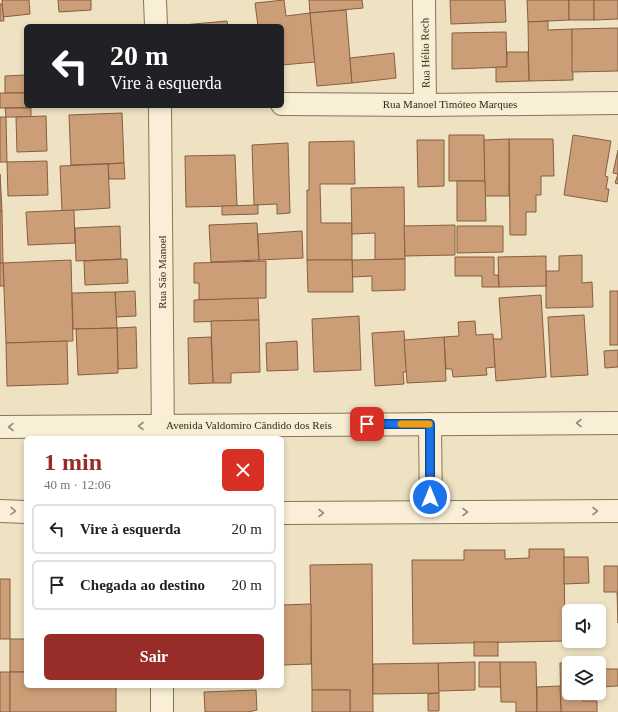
<!DOCTYPE html>
<html lang="pt">
<head>
<meta charset="utf-8">
<style>
  :root { --surface:#fff; --page:#f2f2f2; --text:#202124; --muted:#757577; --line:#e0e0e0; --accent:#972c29 }
  body { margin:0; font-family:Georgia,serif; background:var(--page); color:var(--text); height:100vh; display:flex; flex-direction:column; font-size:15px; white-space:nowrap }
  * { box-sizing:border-box; margin:0 }
  p { font-size:13px; color:var(--muted) }
  .icon { flex:none; width:22px; height:22px; fill:none; stroke:currentColor; stroke-width:2; stroke-linecap:round; stroke-linejoin:round }
  .map { position:relative; flex:1; overflow:hidden }
  .sheet { position:absolute; left:24px; top:436px; width:260px; height:252px; display:flex; flex-direction:column; background:var(--surface); border-radius:6px; box-shadow:0 2px 6px #0003 }
  .sheet>* { flex:none }
  .banner { position:absolute; left:24px; top:24px; width:260px; height:84px; border-radius:6px; box-shadow:0 2px 6px #0003; background:#202124; color:#fff; overflow:hidden }
  .buttons { position:absolute; left:562px; top:604px; display:grid; gap:8px }
  .buttons a { display:grid; place-items:center; width:44px; height:44px; border-radius:6px; background:var(--surface); box-shadow:0 2px 6px #0003; font-size:20px }
  .pin { position:absolute; display:grid; place-items:center; width:34px; height:34px; color:#fff; margin:-17px; border-radius:8px; box-shadow:0 2px 6px #0006 }
  .me { position:absolute; width:44px; margin:-22px; rotate:0deg; stroke-linejoin:round; filter:drop-shadow(0 0 3px #0008) }
  .turn { display:flex; align-items:center; gap:14px; height:84px; padding:0 20px; font-size:18px }
  .turn .icon { width:52px; height:52px; stroke-width:2.5 }
  .turn b { display:block; font-size:28px; line-height:34px }
  .round { display:grid; place-items:center; flex:none; width:42px; height:42px; border-radius:6px; background:var(--page) }
  .head { display:flex; align-items:center; justify-content:space-between; height:68px; padding:0 20px }
  h1 { font-size:24px; font-weight:700; line-height:30px; color:var(--accent) }
  .primary-button { display:flex; gap:8px; margin-top:auto; padding:8px 20px }
  .primary-button a { flex:1; height:46px; border-radius:6px; background:var(--accent); color:#fff; font-size:16px; font-weight:700; line-height:46px; text-align:center }
  ul { padding:0; list-style:none }
  li { display:flex; align-items:center; gap:12px; height:50px; margin:0 8px 6px; padding:0 12px; border:2px solid var(--line); border-radius:6px }
  li div { flex:1 }
  li b { display:block; font-size:15px }
  li em { font-style:normal }
  .map>svg:first-child { display:block }
  .building { fill:#cc9e78; stroke:#875e3f }
  .lines { fill:none; stroke-linecap:round; stroke-linejoin:round }
  .minor-casing { stroke:#887459; stroke-width:24 }
  .minor { stroke:#f9efd6; stroke-width:22 }
  .oneway { stroke:#988d7a }
  .route-casing { stroke:#114b97; stroke-width:10 }
  .route { stroke:#1a73e8; stroke-width:7 }
  .slow { stroke:#f59e0b; stroke-width:7 }
  .labels { text-anchor:middle; dominant-baseline:central; stroke-width:3; stroke-linejoin:round; paint-order:stroke }
  .street-label { font-size:11px; fill:#382b1e; stroke:#f5ecd2 }
</style>
</head>
<body>
<div class="map">
<svg width="618" height="712" viewBox="0 0 618 712">
  <rect width="100%" height="100%" fill="#eee2c3"/>
  <g class="building">
    <polygon points="2,0 29,0 30,14 3,17"/>
    <polygon points="58,0 91,0 91,10 59,12"/>
    <polygon points="284,0 286,16 310,13 315,62 282,65 282,26 258,26 255,3"/>
    <polygon points="309,0 362,0 363,8 310,13"/>
    <polygon points="450,0 505,0 506,22 451,24"/>
    <polygon points="527,0 569,0 569,20 528,22"/>
    <rect x="569" y="0" width="25" height="20"/>
    <polygon points="594,0 618,0 618,19 594,20"/>
    <polygon points="0,4 2,4 4,21 0,21"/>
    <polygon points="346,10 352,83 317,86 310,13"/>
    <polygon points="227,21 228,26 183,26 183,25"/>
    <polygon points="548,21 548,30 572,29 573,80 529,81 528,22"/>
    <polygon points="618,28 618,71 572,72 572,29"/>
    <polygon points="506,32 507,67 452,69 452,33"/>
    <polygon points="507,52 528,52 529,81 496,82 496,67 507,67"/>
    <polygon points="394,53 396,78 352,83 350,58"/>
    <polygon points="26,75 26,93 5,93 5,76"/>
    <polygon points="0,93 26,93 26,106 45,107 0,108"/>
    <polygon points="5,108 31,108 31,117 6,117"/>
    <polygon points="122,113 124,163 71,165 69,115"/>
    <polygon points="46,116 47,151 17,152 16,117"/>
    <polygon points="0,117 6,117 7,162 0,162"/>
    <polygon points="449,135 484,135 485,181 449,181"/>
    <polygon points="573,135 611,141 605,176 608,177 606,189 609,189 607,202 564,195"/>
    <polygon points="509,139 553,139 554,176 541,176 541,195 536,195 536,212 526,212 526,235 510,235"/>
    <polygon points="509,139 509,196 485,196 484,140"/>
    <polygon points="417,140 444,140 444,186 418,187"/>
    <polygon points="354,141 355,184 320,184 321,223 352,223 352,260 307,260 307,190 309,190 309,142"/>
    <polygon points="288,143 290,213 277,214 277,204 254,205 252,145"/>
    <polygon points="618,150 618,184 615,183 618,174 613,173"/>
    <polygon points="235,155 237,206 186,207 185,156"/>
    <polygon points="47,161 48,195 8,196 7,162"/>
    <polygon points="124,163 125,179 109,179 108,164"/>
    <polygon points="108,164 110,208 62,211 60,166"/>
    <polygon points="0,174 2,211 0,211"/>
    <polygon points="457,181 485,181 486,221 457,221"/>
    <polygon points="404,187 405,259 375,260 375,233 352,234 351,188"/>
    <polygon points="258,205 258,214 222,215 222,206"/>
    <polygon points="74,210 75,243 28,245 26,212"/>
    <polygon points="0,211 2,211 3,263 0,263"/>
    <polygon points="257,223 259,260 211,262 209,225"/>
    <polygon points="455,225 455,255 405,256 404,226"/>
    <polygon points="120,226 121,259 76,261 75,228"/>
    <polygon points="457,226 503,226 503,252 457,253"/>
    <polygon points="302,231 303,258 259,260 258,234"/>
    <polygon points="582,255 582,283 592,282 593,307 546,308 546,271 559,271 559,256"/>
    <polygon points="546,256 546,286 499,287 498,257"/>
    <polygon points="455,257 494,257 494,275 498,275 499,287 482,287 482,276 455,276"/>
    <polygon points="127,259 128,283 85,285 84,261"/>
    <polygon points="405,259 405,290 372,291 372,276 352,277 352,260"/>
    <polygon points="71,260 73,341 6,343 3,263"/>
    <polygon points="307,260 352,260 353,292 308,292"/>
    <polygon points="266,261 266,298 199,300 199,283 194,283 194,263"/>
    <polygon points="0,263 3,263 4,286 0,286"/>
    <polygon points="135,291 136,316 116,317 115,292"/>
    <rect x="610" y="291" width="8" height="54"/>
    <polygon points="115,292 117,328 73,329 72,293"/>
    <polygon points="541,295 546,377 496,381 493,339 502,339 499,298"/>
    <polygon points="258,298 259,320 194,322 194,300"/>
    <polygon points="584,315 588,375 551,377 548,317"/>
    <polygon points="359,316 361,370 314,372 312,319"/>
    <polygon points="259,320 260,372 231,373 231,383 213,383 211,321"/>
    <polygon points="475,321 476,335 493,334 495,367 486,368 487,375 453,377 452,369 446,369 444,337 459,336 458,322"/>
    <polygon points="136,327 137,368 118,369 117,328"/>
    <polygon points="117,328 118,373 78,375 76,329"/>
    <polygon points="404,331 407,372 403,372 404,384 375,386 372,333"/>
    <polygon points="211,337 213,383 189,384 188,338"/>
    <polygon points="444,337 446,381 407,383 404,340"/>
    <polygon points="67,341 68,384 7,386 6,343"/>
    <polygon points="297,341 298,370 267,371 266,343"/>
    <polygon points="618,350 618,367 605,368 604,351"/>
    <polygon points="529,549 564,549 565,641 413,644 412,560 464,560 464,550 505,550 505,559 529,558"/>
    <polygon points="564,557 588,557 589,583 564,584"/>
    <polygon points="372,564 373,712 350,712 350,690 312,690 310,565"/>
    <polygon points="604,566 618,566 618,623 617,592 604,592"/>
    <rect x="0" y="579" width="10" height="60"/>
    <polygon points="311,604 311,664 282,665 282,605"/>
    <rect x="10" y="639" width="16" height="33"/>
    <rect x="474" y="642" width="24" height="14"/>
    <polygon points="475,662 475,690 438,691 438,663"/>
    <polygon points="479,662 500,662 501,687 479,687"/>
    <polygon points="500,662 536,662 537,712 516,712 516,702 501,702"/>
    <polygon points="438,663 439,693 373,694 373,664"/>
    <polygon points="560,663 583,663 569,663 569,693 583,693 583,701 597,701 597,712 561,712"/>
    <polygon points="599,669 618,669 618,686 599,687"/>
    <rect x="0" y="672" width="10" height="40"/>
    <polygon points="10,672 26,672 26,686 116,687 116,712 10,712"/>
    <polygon points="560,686 561,712 537,712 537,687"/>
    <polygon points="256,690 257,710 248,712 205,712 204,692"/>
    <rect x="312" y="690" width="38" height="22"/>
    <polygon points="439,693 439,711 428,711 428,694"/>
  </g>
  <g class="lines">
    <g class="minor-casing">
      <g id="minor">
        <polyline points="155,0 156,26"/>
        <polyline points="424,0 425,105"/>
        <polyline points="282,104 425,105 618,103"/>
        <polyline points="160,106 163,438"/>
        <polyline points="430,424 431,512"/>
        <polyline points="0,427 618,423"/>
        <polyline points="0,511 26,512"/>
        <polyline points="282,513 618,511"/>
        <polyline points="162,712 162,686"/>
      </g>
    </g>
    <use href="#minor" class="minor"/>
  </g>
  <defs><path id="oneway-chevron" d="M-2-3.5L2.5 0L-2 3.5" fill="none" stroke-width="1.6" stroke-linecap="round" stroke-linejoin="round"/></defs>
  <g class="oneway">
    <use href="#oneway-chevron" transform="translate(579 423) rotate(180)"/>
    <use href="#oneway-chevron" transform="translate(141 426) rotate(180)"/>
    <use href="#oneway-chevron" transform="translate(11 427) rotate(180)"/>
    <use href="#oneway-chevron" transform="translate(13 511) rotate(1)"/>
    <use href="#oneway-chevron" transform="translate(595 511)"/>
    <use href="#oneway-chevron" transform="translate(465 512)"/>
    <use href="#oneway-chevron" transform="translate(321 513)"/>
  </g>
  <g class="lines">
    <g class="route-casing">
      <polyline id="route" points="367,424 430,424 430,497"/>
    </g>
    <use href="#route" class="route"/>
    <polyline class="slow" points="401,424 429,424"/>
  </g>
  <g class="labels">
    <g class="street-label">
      <text transform="translate(425 53) rotate(-91)">Rua Hélio Rech</text>
      <text x="450" y="104">Rua Manoel Timóteo Marques</text>
      <text transform="translate(162 272) rotate(-90)">Rua São Manoel</text>
      <text x="249" y="425">Avenida Valdomiro Cândido dos Reis</text>
    </g>
  </g>
</svg>
<div class="buttons">
<a><svg class="icon" aria-label="sound" viewBox="0 0 24 24"><path d="M4 9h4l5-4v14l-5-4H4zM17 9q2 3 0 6"/></svg></a>
<a><svg class="icon" aria-label="layers" viewBox="0 0 24 24"><path d="M12 4l9 5-9 5-9-5zM3 14l9 5 9-5"/></svg></a>
</div>
<div class="pin" style="left:367px;top:424px;background:#d93025"><svg class="icon" aria-label="arrive" viewBox="0 0 24 24"><path d="M6 21V4h12l-3 4 3 4H6"/></svg></div>
<svg class="me" style="left:430px;top:497px" viewBox="-20 -20 40 40"><circle r="17" fill="#1a73e8" stroke="#fff" stroke-width="3"/><path d="M0-11L8 9 0 5-8 9z" fill="#fff"/></svg>
<div class="banner">
<div class="turn"><svg class="icon" aria-label="left" viewBox="0 0 24 24"><path d="M17 20v-9H6M10 6l-5 5 5 5"/></svg><div><b>20 m</b>Vire à esquerda</div></div>
</div>
<section class="sheet">
<div class="head"><div><h1>1 min</h1><p>40 m · 12:06</p></div><a class="round" style="background:#d93025;color:#fff"><svg class="icon" aria-label="close" viewBox="0 0 24 24"><path d="M6 6l12 12M18 6L6 18"/></svg></a></div>
<ul>
<li><svg class="icon" aria-label="left" viewBox="0 0 24 24"><path d="M17 20v-9H6M10 6l-5 5 5 5"/></svg><div><b>Vire à esquerda</b></div><em>20 m</em></li>
<li><svg class="icon" aria-label="arrive" viewBox="0 0 24 24"><path d="M6 21V4h12l-3 4 3 4H6"/></svg><div><b>Chegada ao destino</b></div><em>20 m</em></li>
</ul>
<div class="primary-button"><a>Sair</a></div>
</section>
</div>
</body>
</html>
